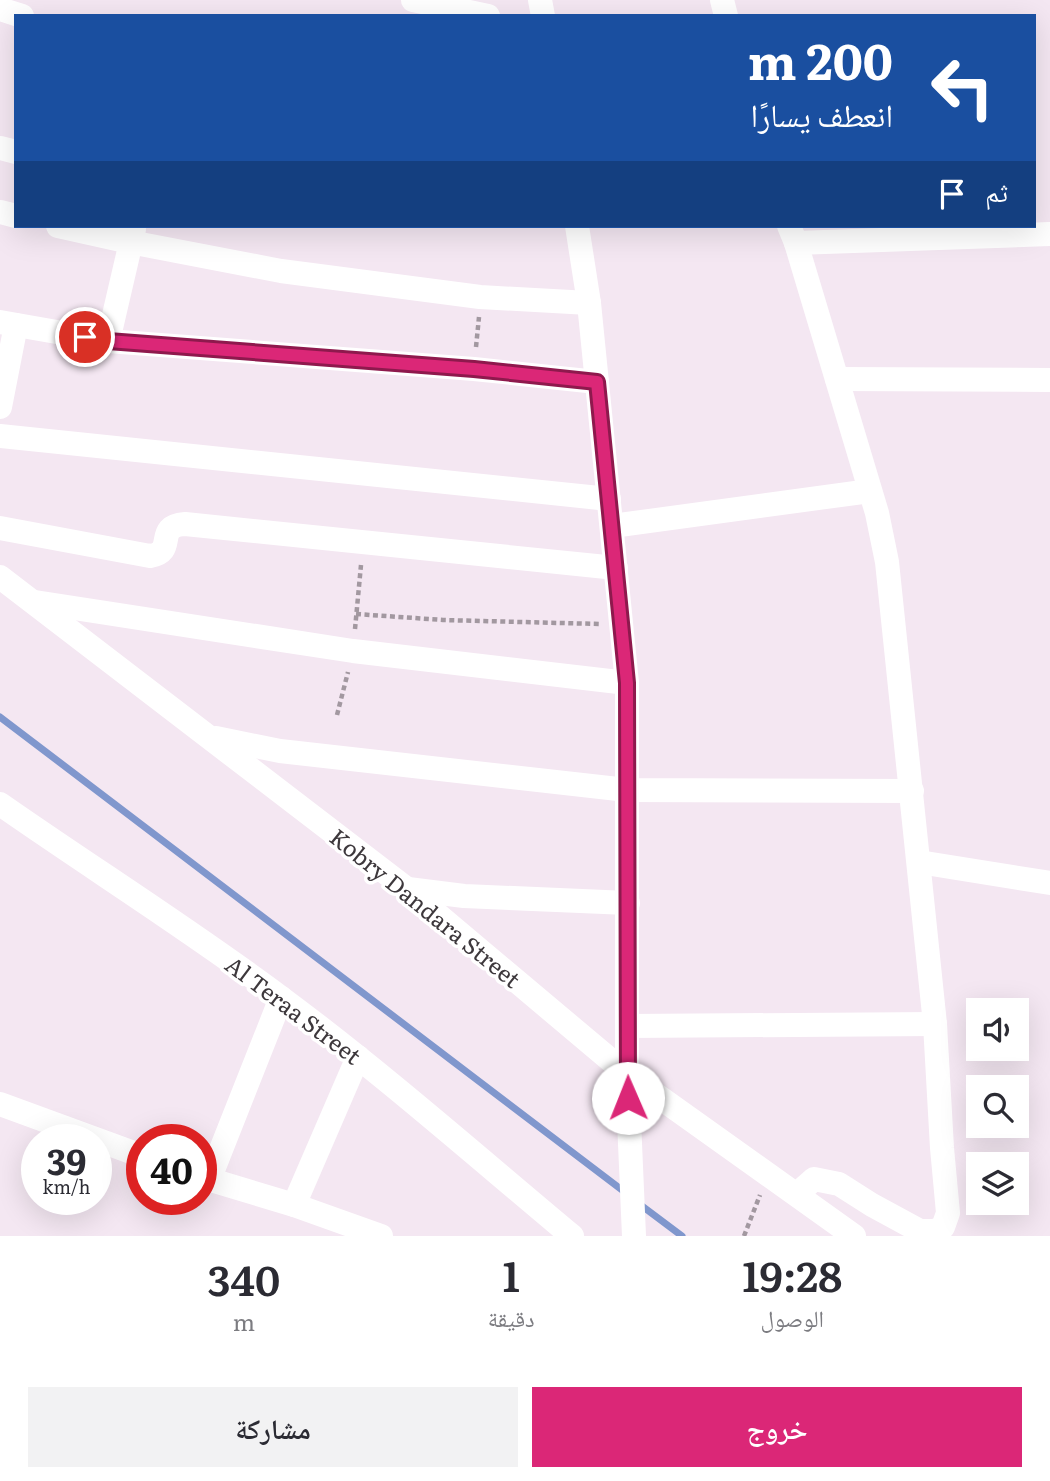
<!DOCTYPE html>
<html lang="ar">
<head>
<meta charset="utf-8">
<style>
  :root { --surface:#fff; --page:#f2f2f3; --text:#2b2b33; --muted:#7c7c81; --accent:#db2777 }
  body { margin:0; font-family:Literata,"Noto Naskh Arabic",serif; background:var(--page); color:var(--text); direction:rtl; height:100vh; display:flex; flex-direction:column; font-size:26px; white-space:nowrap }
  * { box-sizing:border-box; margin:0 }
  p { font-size:23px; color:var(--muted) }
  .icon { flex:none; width:38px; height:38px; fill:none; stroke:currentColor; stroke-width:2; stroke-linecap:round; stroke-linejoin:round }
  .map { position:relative; height:1236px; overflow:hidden; direction:ltr }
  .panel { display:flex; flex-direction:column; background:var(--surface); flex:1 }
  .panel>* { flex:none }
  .banner { position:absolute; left:14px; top:14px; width:1022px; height:214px; border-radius:0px; box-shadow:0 7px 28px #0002; direction:rtl; background:#1a4fa0; color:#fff; overflow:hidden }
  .buttons { position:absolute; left:966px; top:998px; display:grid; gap:14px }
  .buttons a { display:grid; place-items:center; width:63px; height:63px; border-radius:0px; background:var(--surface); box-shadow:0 7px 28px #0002; font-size:35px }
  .speed { position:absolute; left:21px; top:1124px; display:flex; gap:14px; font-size:35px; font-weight:700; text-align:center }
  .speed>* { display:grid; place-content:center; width:91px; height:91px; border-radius:50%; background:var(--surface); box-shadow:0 7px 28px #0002; line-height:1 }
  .speed small { font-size:18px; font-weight:400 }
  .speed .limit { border:10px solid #d22; background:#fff; color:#111 }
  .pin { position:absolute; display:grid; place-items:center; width:60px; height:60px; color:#fff; margin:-30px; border:4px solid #fff; border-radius:50%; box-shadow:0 2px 7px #0007 }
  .me { position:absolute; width:77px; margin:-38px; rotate:359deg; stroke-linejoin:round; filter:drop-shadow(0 0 5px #0008) }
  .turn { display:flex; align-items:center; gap:24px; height:147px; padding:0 28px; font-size:32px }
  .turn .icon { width:91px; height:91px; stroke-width:2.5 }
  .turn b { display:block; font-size:49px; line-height:60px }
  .then { display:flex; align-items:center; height:66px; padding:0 28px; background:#0003; gap:14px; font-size:26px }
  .eta { display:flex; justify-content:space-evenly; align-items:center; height:119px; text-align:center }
  .eta b { font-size:42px; font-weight:600; line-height:49px }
  .action { display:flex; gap:14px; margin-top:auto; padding:14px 28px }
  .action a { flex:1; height:80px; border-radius:0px; background:var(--accent); color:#fff; font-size:28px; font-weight:600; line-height:80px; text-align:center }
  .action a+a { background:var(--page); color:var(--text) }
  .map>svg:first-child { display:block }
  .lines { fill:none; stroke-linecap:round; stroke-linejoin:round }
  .stream { stroke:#8097cd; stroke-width:7 }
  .path { stroke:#a298a0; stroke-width:4.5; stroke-dasharray:5 3.5; stroke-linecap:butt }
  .minor { stroke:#fff; stroke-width:24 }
  .route-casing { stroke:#8e194d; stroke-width:18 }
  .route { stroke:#db2777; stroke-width:12 }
  .labels { text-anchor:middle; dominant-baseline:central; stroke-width:7; stroke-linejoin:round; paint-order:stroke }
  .street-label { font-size:23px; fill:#3d383c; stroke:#fff }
</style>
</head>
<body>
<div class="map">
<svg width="1050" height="1236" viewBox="0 0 1050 1236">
  <rect width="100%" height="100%" fill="#f4e7f2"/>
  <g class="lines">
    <g class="stream">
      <polyline points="0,717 626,1193"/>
      <polyline points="638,1203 682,1236"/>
    </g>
    <g class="path">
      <polyline points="476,347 479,317"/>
      <polyline points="356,614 443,620 600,624"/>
      <polyline points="355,629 361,565"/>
      <polyline points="337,715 348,672"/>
      <polyline points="744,1236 760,1195"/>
    </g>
    <g class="minor">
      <polyline points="413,0 488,16"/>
      <polyline points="540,0 543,16"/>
      <polyline points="722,0 726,16"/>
      <polyline points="0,9 22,16"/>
      <polyline points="0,148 16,152"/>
      <polyline points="0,212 16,216"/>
      <polyline points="58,226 130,242 281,271 480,297 589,303"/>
      <polyline points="577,226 589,303 627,683 627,1074 634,1236"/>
      <polyline points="789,226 796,243 877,513 887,562 935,1024 942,1148 948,1213 943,1227 935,1231 920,1231 872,1205 839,1184 814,1179 797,1194"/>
      <polyline points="796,243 1050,234"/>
      <polyline points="0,322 108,341 474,369 597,382"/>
      <polyline points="108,341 134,229"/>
      <polyline points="837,379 1050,380"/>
      <polyline points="0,407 16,325"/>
      <polyline points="0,436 609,499"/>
      <polyline points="612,526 870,491"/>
      <path d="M0 528 150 556C178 552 153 526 185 524L616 568"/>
      <polyline points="0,577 407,889 627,1074 854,1236"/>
      <polyline points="35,602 353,651 627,683"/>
      <polyline points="216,738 280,751 627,790 912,791"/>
      <path d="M0 804C93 869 189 929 280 997 381 1072 475 1155 572 1236"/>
      <polyline points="919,862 1050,883"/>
      <polyline points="408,889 464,896 628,903"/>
      <polyline points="628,1026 935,1024"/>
      <polyline points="0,1104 142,1156"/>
      <polyline points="201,1177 294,1205 381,1236"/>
      <polyline points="209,1180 281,998"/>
      <polyline points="294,1205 358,1057"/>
    </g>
  </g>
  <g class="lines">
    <g class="route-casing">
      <polyline id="route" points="85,337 108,341 474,369 597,382 627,683 628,1098"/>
    </g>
    <use href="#route" class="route"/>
  </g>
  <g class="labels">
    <g class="street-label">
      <text transform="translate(426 907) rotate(39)">Kobry Dandara Street</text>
      <text transform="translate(294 1009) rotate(37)">Al Teraa Street</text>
    </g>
  </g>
</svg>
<div class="buttons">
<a><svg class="icon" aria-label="sound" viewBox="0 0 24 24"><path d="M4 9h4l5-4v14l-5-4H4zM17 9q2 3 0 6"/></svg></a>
<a><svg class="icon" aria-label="search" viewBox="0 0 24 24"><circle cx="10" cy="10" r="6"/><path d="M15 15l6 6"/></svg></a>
<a><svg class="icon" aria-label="layers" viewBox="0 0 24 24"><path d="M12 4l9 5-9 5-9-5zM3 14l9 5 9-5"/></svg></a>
</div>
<div class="speed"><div>39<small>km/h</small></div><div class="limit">40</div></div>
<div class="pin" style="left:85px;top:337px;background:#d93025"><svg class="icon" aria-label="arrive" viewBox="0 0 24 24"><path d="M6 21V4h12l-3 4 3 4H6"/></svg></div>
<svg class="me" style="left:628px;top:1098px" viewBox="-20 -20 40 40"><circle r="19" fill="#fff"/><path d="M0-13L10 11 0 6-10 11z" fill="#db2777"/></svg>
<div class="banner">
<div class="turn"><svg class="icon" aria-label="left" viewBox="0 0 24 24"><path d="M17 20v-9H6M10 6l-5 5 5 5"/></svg><div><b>200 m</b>انعطف يسارًا</div></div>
<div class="then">ثم<svg class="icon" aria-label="arrive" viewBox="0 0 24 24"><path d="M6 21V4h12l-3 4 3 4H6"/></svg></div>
</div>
</div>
<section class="panel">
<div class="eta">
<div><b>19:28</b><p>الوصول</p></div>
<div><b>1</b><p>دقيقة</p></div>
<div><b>340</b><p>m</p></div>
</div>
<div class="action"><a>خروج</a><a>مشاركة</a></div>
</section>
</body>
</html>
